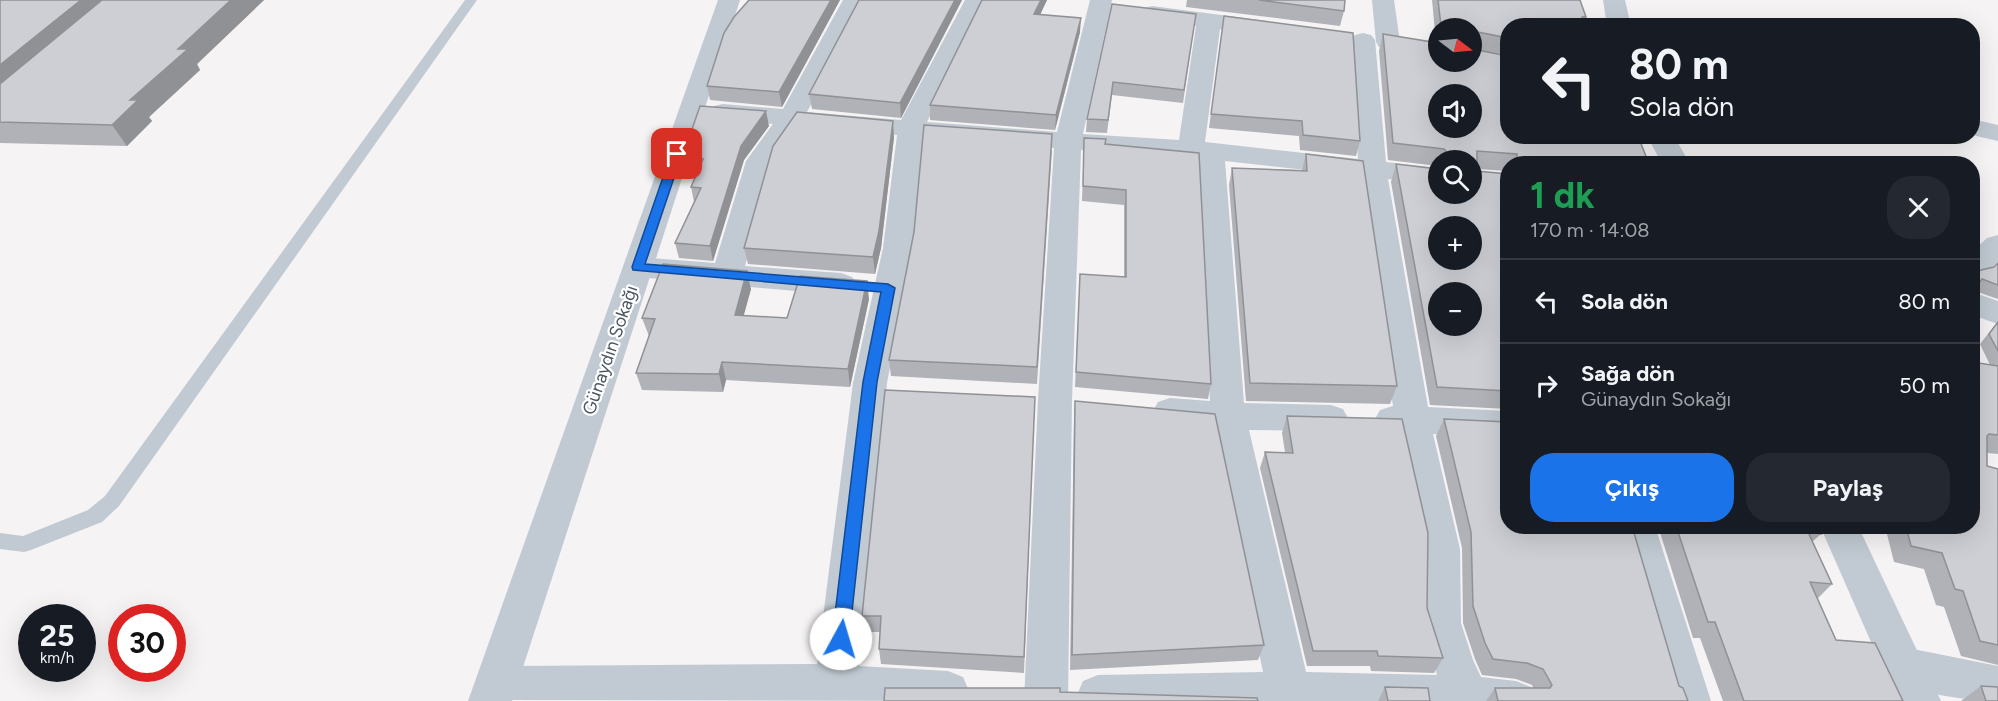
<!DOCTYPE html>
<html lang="tr">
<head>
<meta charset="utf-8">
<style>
  :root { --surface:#171b24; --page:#242831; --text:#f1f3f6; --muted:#9ea1a6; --line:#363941; --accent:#1a73e8 }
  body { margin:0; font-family:Figtree,sans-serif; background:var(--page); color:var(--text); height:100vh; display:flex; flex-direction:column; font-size:22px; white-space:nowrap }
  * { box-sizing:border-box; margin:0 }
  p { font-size:20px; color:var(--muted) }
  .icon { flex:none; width:33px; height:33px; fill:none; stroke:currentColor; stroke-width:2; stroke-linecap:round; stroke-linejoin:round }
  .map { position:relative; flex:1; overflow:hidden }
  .drawer { position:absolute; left:1500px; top:156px; width:480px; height:378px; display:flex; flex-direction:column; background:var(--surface); border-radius:24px; box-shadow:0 6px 24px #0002 }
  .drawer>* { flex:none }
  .guide { position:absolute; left:1500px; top:18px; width:480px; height:126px; border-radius:24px; box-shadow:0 6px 24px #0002; background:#171b24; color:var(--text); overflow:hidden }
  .needle { width:39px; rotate:106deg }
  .buttons { position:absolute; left:1428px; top:18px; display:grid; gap:12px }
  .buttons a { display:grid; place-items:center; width:54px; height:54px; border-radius:50%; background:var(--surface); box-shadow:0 6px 24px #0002; font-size:30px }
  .speed { position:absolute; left:18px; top:604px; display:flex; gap:12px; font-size:30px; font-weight:700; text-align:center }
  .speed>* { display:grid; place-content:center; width:78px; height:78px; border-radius:50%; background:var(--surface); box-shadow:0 6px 24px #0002; line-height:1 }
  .speed small { font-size:15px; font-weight:400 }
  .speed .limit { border:9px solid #d22; background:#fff; color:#111 }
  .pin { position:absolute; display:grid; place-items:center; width:51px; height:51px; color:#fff; margin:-26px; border-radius:12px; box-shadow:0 3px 9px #0006 }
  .me { position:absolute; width:66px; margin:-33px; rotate:6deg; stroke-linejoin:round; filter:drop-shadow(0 0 4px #0008) }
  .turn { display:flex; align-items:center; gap:21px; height:126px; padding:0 30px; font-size:27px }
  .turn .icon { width:78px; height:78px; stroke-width:2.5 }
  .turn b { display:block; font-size:42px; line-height:51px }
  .round { display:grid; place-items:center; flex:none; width:63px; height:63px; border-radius:24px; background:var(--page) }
  .head { display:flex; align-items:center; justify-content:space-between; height:102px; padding:0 30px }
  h1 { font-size:36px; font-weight:700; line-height:45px; color:#1e9e55 }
  .button { display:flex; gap:12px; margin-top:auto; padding:12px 30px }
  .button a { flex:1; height:69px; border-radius:24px; background:var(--accent); color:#fff; font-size:24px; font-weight:700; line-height:69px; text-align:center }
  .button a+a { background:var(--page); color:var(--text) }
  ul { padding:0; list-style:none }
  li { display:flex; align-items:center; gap:18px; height:84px; padding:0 30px; border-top:2px solid var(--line) }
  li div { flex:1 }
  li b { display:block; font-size:22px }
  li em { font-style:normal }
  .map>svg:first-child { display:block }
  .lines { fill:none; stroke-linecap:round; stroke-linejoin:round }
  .service { fill:#c1cad2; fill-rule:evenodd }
  .minor { fill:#c1cad2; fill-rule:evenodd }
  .tertiary { fill:#c1cad2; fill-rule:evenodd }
  .wall { fill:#b0b2b7; fill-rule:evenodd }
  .shaded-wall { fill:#909195 }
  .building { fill:#cdcfd5; stroke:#909195; stroke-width:1.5; fill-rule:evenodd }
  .route { fill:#1a73e8; stroke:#114b97; stroke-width:1.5 }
  .labels { text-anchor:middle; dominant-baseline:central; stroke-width:4.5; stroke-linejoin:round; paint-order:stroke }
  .street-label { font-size:18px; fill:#4a5661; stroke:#fff }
</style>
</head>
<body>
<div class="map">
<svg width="1998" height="701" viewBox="0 0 1998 701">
  <rect width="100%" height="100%" fill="#f5f3f3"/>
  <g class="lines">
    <polygon class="service" points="465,0 477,0 119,506 102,522 31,550 24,552 0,549 0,533 23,536 88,510 105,496"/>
    <g class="minor">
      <path d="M843 0H865L807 112 901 120 965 0H987L927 122 1057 132 1090 0H1112L1083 134 1179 140 1196 26 1144 18 1140 13 1144 8 1152 6 1267 21 1275 23 1279 28 1275 33 1267 35 1220 29 1205 142 1358 159 1351 40 1355 35 1363 33 1371 35 1375 40 1386 162 1438 168V185L1388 179 1428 407 1508 411V437L1433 434 1460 549 1461 623 1473 660 1481 677 1516 681 1531 687 1538 701H1079L1077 695 1083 681 1098 675 1263 672 1213 428 1170 424 1158 420 1153 411 1158 402 1170 398 1210 401 1198 158 1081 150 1072 400 1068 701H1024L1038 400 1054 148 923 138 913 248 887 383 859 666 948 671 963 677 969 691 965 701 481 700 475 686 481 672 496 666 817 664 853 383 883 248 897 135 798 127 774 161 745 266 841 273 852 277 857 284 852 291 841 295 638 277 627 274 623 267 627 260 638 257 715 263 746 161 773 124 714 118 710 112 714 106 723 104 783 109ZM1225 161 1360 176 1393 406 1380 410 1375 419 1380 428 1397 433 1422 549 1421 623 1437 675 1306 672 1249 430 1331 431 1343 427 1348 418 1343 409 1331 405 1244 403Z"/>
      <polygon points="1372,0 1394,0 1400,42 1397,47 1388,49 1379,47 1376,42"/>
      <polygon points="1972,119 1998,125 1998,141 1972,135"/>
      <polygon points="1998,235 1998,262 1983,276 1972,279 1972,252 1987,238"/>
      <polygon points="1972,292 1998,301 1998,324 1972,315"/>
      <polygon points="1617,526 1655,526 1711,701 1667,701"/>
      <path d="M1903 647 1998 666V701C1962 701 1922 693 1888 680L1882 666 1888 652Z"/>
    </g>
    <g class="tertiary">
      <polygon points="718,0 740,0 512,701 468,701"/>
      <polygon points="1603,0 1625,0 1631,26 1607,26"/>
      <polygon points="1647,136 1674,136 1690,164 1662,164"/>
      <polygon points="1820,526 1858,526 1941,701 1897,701"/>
    </g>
  </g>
  <g class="wall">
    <polygon points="0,0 264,0 197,64 200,70 149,117 152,121 127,146 0,143"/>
    <polygon points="840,0 782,107 710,100 707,86"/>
    <polygon points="962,0 901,118 812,109 809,94"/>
    <polygon points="982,0 1047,0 1040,14 1080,32 1055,130 930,120 930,105"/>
    <polygon points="1187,0 1345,0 1344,11 1340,26 1186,7"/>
    <path d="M1432 0H1580L1586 17 1583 23 1508 26V55L1473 50 1649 164H1508V171L1477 169V171L1508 174V409L1430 405 1391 182 1396 164 1438 194 1472 160H1438V166L1388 160 1379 51 1383 34 1437 43 1436 42ZM1438 28H1472L1438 62Z"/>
    <polygon points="1112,4 1196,14 1183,103 1112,95 1107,133 1086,132 1087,119"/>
    <polygon points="1222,31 1360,141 1356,156 1300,150 1299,136 1209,128"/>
    <polygon points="769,126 744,160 713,261 679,258 675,243 694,202 691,187 697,174 686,173 682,158"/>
    <polygon points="894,137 881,248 875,274 748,264 744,248"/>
    <polygon points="1084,138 1105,144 1211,384 1208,399 1075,387 1080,274 1124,277 1124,205 1082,201"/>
    <polygon points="1052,150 1037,384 891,376 889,360"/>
    <polygon points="1306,154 1397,386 1390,404 1246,401 1229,185 1232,168 1302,170"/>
    <polygon points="1998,263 1998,299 1972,290 1972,277 1994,267"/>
    <polygon points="751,289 743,316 787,318 869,299 850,387 726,380 723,392 642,390 636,373 649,336 642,318"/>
    <polygon points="1998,321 1998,454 1987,453 1987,466 1998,469 1998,665 1961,656 1944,607 1936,605 1924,569 1894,562 1885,526 1972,526 1972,362 1990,365 1980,344"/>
    <polygon points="1035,397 1024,673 881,664 879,649 880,632 865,632 862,616"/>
    <polygon points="1075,401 1264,645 1258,660 1070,670 1074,417"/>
    <polygon points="1287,416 1427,608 1443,658 1434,673 1371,671 1370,666 1307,666 1260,468 1265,452 1285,452 1282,433"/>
    <polygon points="1444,419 1679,686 1688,701 1486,701 1495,688 1533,688 1532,685 1516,679 1482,675 1475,659 1463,623 1462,548 1436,436"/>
    <polygon points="1658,526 1817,526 1821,534 1812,542 1832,584 1817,599 1836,640 1903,701 1723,701 1700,638 1693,638"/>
    <polygon points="1981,686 1998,701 1961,701"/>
    <polygon points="1385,687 1430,701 1378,701"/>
  </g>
  <g class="shaded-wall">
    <polygon points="81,0 118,0 0,99 0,65"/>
    <polygon points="231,0 264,0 197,64 200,70 149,117 152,121 127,146 112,125 130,100 178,49"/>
    <polygon points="831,0 840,0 782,107 779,92"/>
    <polygon points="955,0 962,0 901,118 900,103"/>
    <polygon points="1041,0 1047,0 1034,28 1034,14"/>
    <polygon points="1081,18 1080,32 1055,130 1056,115"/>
    <polygon points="1478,32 1474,43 1476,43 1472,55 1472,44 1475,34"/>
    <polygon points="766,111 769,126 744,160 713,261 710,246 741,146"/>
    <polygon points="893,121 894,137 881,248 875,274 873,257"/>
    <polygon points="747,271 751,289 739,333 735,315"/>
    <polygon points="867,281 869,299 850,387 848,369"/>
    <polygon points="722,362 726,380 723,392 719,374"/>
  </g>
  <g class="building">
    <polygon points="0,0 81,0 0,65"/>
    <polygon points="102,0 231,0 178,49 188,49 130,100 138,100 112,125 0,122 0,84"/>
    <polygon points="749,0 831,0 779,92 707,86 724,33 734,17"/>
    <polygon points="859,0 955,0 900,103 809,94"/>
    <polygon points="982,0 1041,0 1034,14 1081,18 1056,115 930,105"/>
    <polygon points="1259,0 1345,0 1344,11"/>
    <polygon points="1438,0 1580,0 1586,17 1582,17 1584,26 1508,26 1508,38 1478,32 1475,34 1476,43 1472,44 1472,28 1445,28 1441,26"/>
    <polygon points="1112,4 1196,14 1184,90 1113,82 1108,120 1087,119"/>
    <polygon points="1224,16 1353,33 1360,141 1303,135 1302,121 1211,114"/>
    <path d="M1383 34 1438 43V62H1472V49L1508 56V136H1638L1649 164H1517V154L1477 151V171L1508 174V391L1437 387 1396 164 1438 169V194H1472V160H1446V151L1444 149 1393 143ZM1438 94H1472V128H1438ZM1438 226H1472V260H1438ZM1438 292H1472V326H1438Z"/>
    <polygon points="700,106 766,111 741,146 710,246 675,243 701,188 691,187 703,159 682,158"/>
    <polygon points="797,112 893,121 879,231 873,257 744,248 773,146"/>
    <polygon points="924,125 1052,134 1037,367 889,360 914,232"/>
    <polygon points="1084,138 1106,139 1105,144 1199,153 1211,384 1076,372 1080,274 1126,277 1126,190 1083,186"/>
    <polygon points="1306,154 1363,161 1397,386 1250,383 1232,168 1307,171"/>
    <polygon points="1998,263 1998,285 1982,279 1979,283 1972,279 1972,277 1981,270 1994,267"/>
    <polygon points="663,264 747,271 735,315 787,318 800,276 867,281 848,369 722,362 719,374 636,373 655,319 642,318"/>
    <polygon points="1998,322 1998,351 1989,334"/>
    <polygon points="1972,362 1998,366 1998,435 1989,434 1987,436 1987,466 1998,469 1998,645 1980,641 1963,591 1955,589 1942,553 1911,546 1906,526 1972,526 1972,382 1979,383 1972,370"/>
    <polygon points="885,390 1035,397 1024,657 879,649 881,616 862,616"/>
    <polygon points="1075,401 1215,414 1264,645 1072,655"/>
    <polygon points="1287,416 1402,419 1428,533 1427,608 1443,658 1378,656 1377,651 1313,651 1265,452 1293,453"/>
    <polygon points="1444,419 1508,422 1508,526 1632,526 1679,686 1683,688 1688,701 1498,701 1495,688 1550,688 1552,685 1543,669 1527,663 1493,659 1485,643 1473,606 1471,532"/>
    <polygon points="1676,526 1817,526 1821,534 1808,532 1832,584 1810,582 1836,640 1875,643 1903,701 1744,701 1715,622 1708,622"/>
    <polygon points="1981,686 1998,687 1998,701 1986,701"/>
    <polygon points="1385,687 1428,688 1430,701 1388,701"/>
    <polygon points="885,688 1060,688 1060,692 1257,698 1258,701 884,701"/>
  </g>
  <polygon class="route" points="677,151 682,154 645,264 888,284 895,288 877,382 849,639 847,644 841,647 835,644 832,639 863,382 881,292 633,270 632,267 671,154"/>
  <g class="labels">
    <g class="street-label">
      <text transform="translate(610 350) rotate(-71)">Günaydın Sokağı</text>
    </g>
  </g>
</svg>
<div class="buttons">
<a><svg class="needle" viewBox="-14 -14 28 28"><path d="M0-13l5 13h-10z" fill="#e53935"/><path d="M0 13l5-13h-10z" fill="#9ea1a6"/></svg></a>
<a><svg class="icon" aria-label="sound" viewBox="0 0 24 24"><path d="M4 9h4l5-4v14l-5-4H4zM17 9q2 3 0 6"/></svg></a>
<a><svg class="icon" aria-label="search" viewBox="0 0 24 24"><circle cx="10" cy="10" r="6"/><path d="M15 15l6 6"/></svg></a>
<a>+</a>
<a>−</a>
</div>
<div class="speed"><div>25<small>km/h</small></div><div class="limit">30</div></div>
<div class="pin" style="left:677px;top:154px;background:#d93025"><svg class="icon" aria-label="arrive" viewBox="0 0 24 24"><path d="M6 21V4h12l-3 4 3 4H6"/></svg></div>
<svg class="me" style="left:841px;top:639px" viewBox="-20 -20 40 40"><circle r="19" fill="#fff"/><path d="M0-13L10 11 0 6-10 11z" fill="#1a73e8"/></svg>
<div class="guide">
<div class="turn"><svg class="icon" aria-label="left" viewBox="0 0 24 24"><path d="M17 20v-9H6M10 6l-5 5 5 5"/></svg><div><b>80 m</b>Sola dön</div></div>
</div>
<section class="drawer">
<div class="head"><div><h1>1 dk</h1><p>170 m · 14:08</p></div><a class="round"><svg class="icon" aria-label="close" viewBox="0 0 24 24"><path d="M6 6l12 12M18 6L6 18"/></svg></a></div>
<ul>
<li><svg class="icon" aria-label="left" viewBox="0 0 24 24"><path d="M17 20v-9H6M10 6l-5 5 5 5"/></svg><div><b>Sola dön</b></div><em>80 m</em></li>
<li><svg class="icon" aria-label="right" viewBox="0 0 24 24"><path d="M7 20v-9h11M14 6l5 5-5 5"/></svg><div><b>Sağa dön</b><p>Günaydın Sokağı</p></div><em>50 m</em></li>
</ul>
<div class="button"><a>Çıkış</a><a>Paylaş</a></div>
</section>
</div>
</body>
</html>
